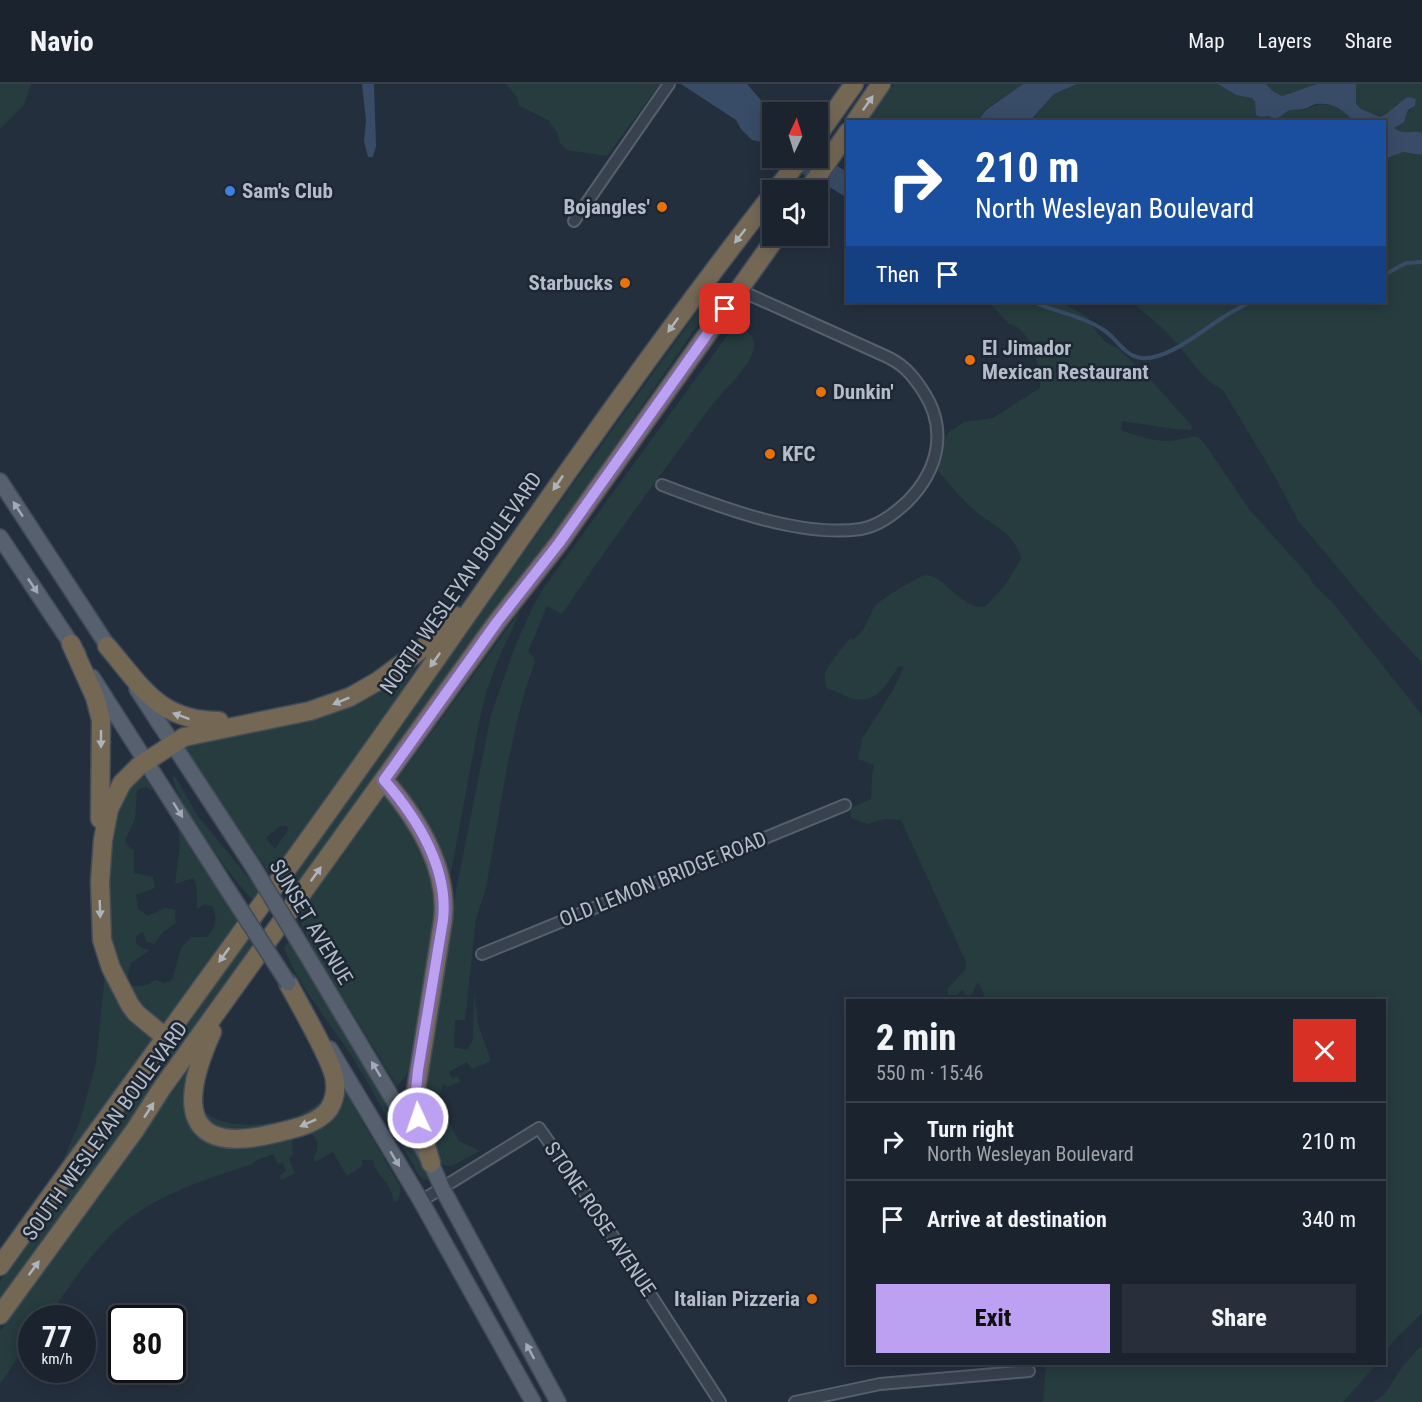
<!DOCTYPE html>
<html lang="en">
<head>
<meta charset="utf-8">
<style>
  :root { --surface:#1b232e; --page:#282f3a; --text:#f1f3f6; --muted:#a0a4aa; --line:#39404a; --accent:#bca0f2 }
  body { margin:0; font-family:"Roboto Condensed",sans-serif; background:var(--page); color:var(--text); height:100vh; display:flex; flex-direction:column; font-size:22px; white-space:nowrap }
  * { box-sizing:border-box; margin:0 }
  p { font-size:20px; color:var(--muted) }
  .icon { flex:none; width:33px; height:33px; fill:none; stroke:currentColor; stroke-width:2; stroke-linecap:round; stroke-linejoin:round }
  .map { position:relative; flex:1; overflow:hidden }
  .details { position:absolute; left:846px; top:915px; width:540px; height:366px; display:flex; flex-direction:column; background:var(--surface); border-radius:0px; box-shadow:0 3px 15px #0003,0 0 0 2px var(--line) }
  .details>* { flex:none }
  .hud { position:absolute; left:846px; top:36px; width:540px; height:183px; border-radius:0px; box-shadow:0 3px 15px #0003,0 0 0 2px var(--line); background:#1a4fa0; color:#fff; overflow:hidden }
  .needle { width:39px; rotate:4deg }
  .buttons { position:absolute; left:762px; top:18px; display:grid; gap:12px }
  .buttons a { display:grid; place-items:center; width:66px; height:66px; border-radius:0px; background:var(--surface); box-shadow:0 3px 15px #0003,0 0 0 2px var(--line); font-size:30px }
  .speed { position:absolute; left:18px; top:1221px; display:flex; gap:12px; font-size:30px; font-weight:700; text-align:center }
  .speed>* { display:grid; place-content:center; width:78px; height:78px; border-radius:50%; background:var(--surface); box-shadow:0 3px 15px #0003,0 0 0 2px var(--line); line-height:1 }
  .speed small { font-size:15px; font-weight:400 }
  .speed .limit { border:3px solid #111; border-radius:9px; background:#fff; color:#111 }
  .pin { position:absolute; display:grid; place-items:center; width:51px; height:51px; color:#fff; margin:-26px; border-radius:12px; box-shadow:0 3px 9px #0006 }
  .me { position:absolute; width:66px; margin:-33px; rotate:357deg; stroke-linejoin:round; filter:drop-shadow(0 0 4px #0008) }
  .turn { display:flex; align-items:center; gap:21px; height:126px; padding:0 30px; font-size:27px }
  .turn .icon { width:78px; height:78px; stroke-width:2.5 }
  .turn b { display:block; font-size:42px; line-height:51px }
  .then { display:flex; align-items:center; height:57px; padding:0 30px; background:#0003; gap:12px; font-size:22px }
  .round { display:grid; place-items:center; flex:none; width:63px; height:63px; border-radius:0px; background:var(--page) }
  .head { display:flex; align-items:center; justify-content:space-between; height:102px; padding:0 30px }
  h1 { font-size:36px; font-weight:800; line-height:45px }
  .button { display:flex; gap:12px; margin-top:auto; padding:12px 30px }
  .button a { flex:1; height:69px; border-radius:0px; background:var(--accent); color:#111; font-size:24px; font-weight:800; line-height:69px; text-align:center }
  .button a+a { background:var(--page); color:var(--text) }
  ul { padding:0; list-style:none }
  li { display:flex; align-items:center; gap:18px; height:78px; padding:0 30px; border-top:2px solid var(--line) }
  li div { flex:1 }
  li b { display:block; font-size:22px }
  li em { font-style:normal }
  header { display:flex; align-items:center; gap:36px; box-sizing:border-box; height:84px; padding:0 30px; background:var(--surface); border-bottom:2px solid var(--line) }
  header strong { font-size:28px }
  nav { display:flex; gap:33px; margin-inline-start:auto; font-size:21px }
  .map>svg:first-child { display:block }
  .green { fill:#263c3f; fill-rule:evenodd }
  .water { fill:#394c67 }
  .lines { fill:none; stroke-linecap:round; stroke-linejoin:round }
  .stream { stroke:#394c67; stroke-width:4 }
  .street-casing { stroke:#565f6c; stroke-width:14 }
  .primary-casing { stroke:#414a57; stroke-width:18 }
  .highway-casing { stroke:#434c59; stroke-width:21 }
  .street { stroke:#38414e; stroke-width:10 }
  .primary { stroke:#56606e; stroke-width:15 }
  .highway { stroke:#746855; stroke-width:18 }
  .primary-bridge-casing { stroke:#414a57; stroke-width:18; stroke-linecap:butt }
  .primary-bridge { stroke:#56606e; stroke-width:15 }
  .oneway { fill:#aeb4bd }
  .oneway2 { fill:#a1aab7 }
  .route-casing { stroke:#7a689d; stroke-width:15 }
  .route { stroke:#bca0f2; stroke-width:10 }
  .shop-dot { fill:#3f7fe0; stroke:#1d2633; stroke-width:2 }
  .food-dot { fill:#e8710a; stroke:#1d2633; stroke-width:2 }
  .labels { text-anchor:middle; dominant-baseline:central; stroke-width:5; stroke-linejoin:round; paint-order:stroke }
  .poi-label { font-size:21px; font-weight:bold; fill:#b4bcc9; stroke:#1d2633; text-anchor:start }
  .street-label { font-size:21px; fill:#b4bcc9; stroke:#1d2633 }
</style>
</head>
<body>
<header>
<strong>Navio</strong>
<nav><a>Map</a><a>Layers</a><a>Share</a></nav>
</header>
<div class="map">
<svg width="1422" height="1318" viewBox="0 0 1422 1318">
  <rect width="100%" height="100%" fill="#242f3e"/>
  <g class="green">
    <polygon points="0,0 31,0 24,21 0,45"/>
    <polygon points="506,0 660,0 607,72 567,66 560,59 557,48 548,36 519,22 517,13"/>
    <polygon points="894,0 1023,0 986,25 978,37 868,38"/>
    <path d="M1077 0H1218L1236 11 1252 14 1255 18V24L1273 35C1279 32 1285 28 1291 26 1296 25 1302 27 1306 25 1326 17 1339 19 1353 37L1030 38 1054 10Z"/>
    <polygon points="1266,0 1317,0 1282,12 1274,8"/>
    <path d="M1356 0H1422V49C1412 45 1406 53 1393 44 1406 36 1404 29 1415 22L1416 15 1397 20 1390 29 1380 33 1361 25 1355 20Z"/>
    <path d="M1403 68 1422 71V579L1375 528 1299 438 1273 389 1223 306C1202 295 1197 284 1183 267 1168 248 1150 232 1131 218H1384L1385 75Z"/>
    <path d="M989 218H1060L1083 230 1088 233 1092 242 1105 258 1119 265 1150 295 1192 342 1191 346 1173 345 1122 337 1121 346C1135 352 1154 357 1169 357 1179 357 1188 352 1198 353L1205 360 1249 425 1309 492 1314 501 1332 518 1422 631V1229L1398 1252 1385 1269 1384 916H986L979 899 976 900 973 909 969 912 965 911 963 906 956 911H948V904L965 886 966 878 901 736 885 735 867 740 851 734 850 724 871 715C872 705 871 690 874 681L858 675 862 655 893 606 904 583 899 582C886 599 879 622 850 614 842 611 836 606 827 605 826 600 823 593 826 587 828 582 844 561 848 557 855 551 849 559 856 553 866 546 869 531 875 522 879 516 921 491 926 491 946 492 958 524 985 523L1005 501 1021 475C1014 447 993 443 974 426 961 415 950 400 938 387L945 354 949 348 964 338 993 334 1040 304C1042 286 1030 243 1009 240Z"/>
    <polygon points="704,223 708,226 530,486 289,819 281,806 700,224"/>
    <path d="M744 245C752 251 756 257 753 268 748 285 720 310 709 325 659 393 609 460 562 530L547 522 528 568 534 573 535 578 526 603 518 633 507 683 486 804 476 835 465 936H455L454 963 467 966 473 956 474 907 478 940 491 977 472 985 467 978 449 988 452 994 458 992 460 998 447 1003 443 1000 438 1018 459 1057 480 1067 452 1082 443 1081 436 1076 428 1056 423 992 448 847 491 631 514 565 533 522 545 502 729 249Z"/>
    <polygon points="521,526 498,576 487,606 480,633 415,981 397,1002 315,868 297,832"/>
    <path d="M419 578 388 628 272 793 181 664 183 659 250 642ZM280 742H287L288 746 275 765 266 754Z"/>
    <path d="M172 691 176 694 197 731 262 810 255 819C233 794 214 769 196 741 186 724 176 710 172 691Z"/>
    <path d="M139 693 146 694 153 707 146 703 137 706 135 735 125 757 130 764 134 766V789L153 793 155 804 136 811 138 825 148 832 165 824 175 826 176 839 163 848 154 860 146 857 143 848 136 852V859L142 864 150 866 131 879 128 889 129 901C140 903 146 903 155 896L165 899 172 896 181 864 191 853H207C216 843 217 835 213 823L205 820 197 825C196 813 199 804 193 794L175 800 180 760 178 743 242 834 62 1085 60 1083 80 1037 96 979 104 900 109 746 131 698Z"/>
    <polygon points="250,848 259,860 0,1219 0,1197"/>
    <path d="M289 857C301 880 316 901 330 924 365 979 396 1036 428 1092V1096L423 1095 419 1091C396 1053 377 1012 353 974 329 937 300 905 284 864Z"/>
    <path d="M187 988C187 996 190 1002 194 1009 197 1016 200 1025 206 1029 230 1048 279 1041 305 1028 319 1021 330 1008 338 995L401 1104 398 1117 393 1118C394 1100 375 1092 373 1076H362V1082L347 1092 333 1068 315 1078 313 1074C320 1064 319 1054 308 1048L298 1051 292 1056 293 1070 289 1074 295 1089 282 1096 279 1092 286 1087 283 1079 278 1080 273 1070 257 1076 252 1080C201 1097 147 1113 109 1153 85 1177 67 1207 47 1234H32L31 1254C19 1269 12 1284 0 1300V1247Z"/>
    <polygon points="1422,1261 1422,1318 1373,1318 1384,1311 1403,1282"/>
    <polygon points="1046,1280 1377,1280 1343,1318 1043,1318"/>
  </g>
  <g class="water">
    <polygon points="362,0 374,0 374,2 376,62 373,73 368,73 364,57 366,37"/>
    <polygon points="681,0 747,0 772,29 772,60 752,56 741,45 736,36"/>
    <polygon points="1023,0 1077,0 1054,10 1030,37 978,37 986,26"/>
    <path d="M1218 0H1266L1274 8 1282 12 1317 0H1356V20L1361 25 1380 33C1391 29 1397 19 1408 13L1416 15 1415 22 1408 26 1404 38 1394 44C1406 53 1412 44 1422 49V71L1403 68 1385 75 1384 38 1353 37C1343 25 1333 18 1316 20 1311 21 1308 25 1303 25 1298 26 1293 25 1288 27 1280 32 1278 37 1268 32L1261 33 1256 31 1255 18 1252 14 1236 11Z"/>
    <polygon points="818,70 847,88 847,114 833,105 809,96 787,74 818,74"/>
  </g>
  <g class="lines">
    <g class="stream">
      <polyline points="1384,191 1406,179 1422,178"/>
      <path d="M1033 218C1056 228 1084 232 1105 247 1117 255 1125 272 1141 274 1166 277 1202 247 1222 234 1231 228 1240 224 1249 218"/>
    </g>
    <g class="street-casing">
      <g id="street">
        <polyline points="574,137 669,0"/>
        <path d="M662 401C720 423 800 454 861 445 879 442 894 430 907 418 939 386 948 345 923 307 912 290 902 279 883 271L739 206"/>
        <polyline points="482,870 845,721"/>
        <polyline points="421,1117 539,1044 583,1106 720,1318"/>
        <polyline points="795,1318 880,1300 1029,1287"/>
      </g>
    </g>
    <g class="primary-casing">
      <g id="primary">
        <polyline points="0,397 113,570"/>
        <polyline points="0,453 78,570"/>
        <polyline points="92,593 226,803"/>
        <polyline points="137,605 252,781"/>
        <polyline points="305,868 431,1079 442,1104 558,1318"/>
        <polyline points="330,965 421,1117 533,1318"/>
      </g>
    </g>
    <g class="highway-casing">
      <g id="highway">
        <polyline points="855,38 881,0"/>
        <polyline points="818,51 854,0"/>
        <polyline points="776,106 801,74"/>
        <polyline points="808,106 848,48"/>
        <polyline points="71,560 95,613 101,636 100,735"/>
        <path d="M107 562C142 603 159 637 219 637"/>
        <path d="M384 696C417 734 449 783 443 836L416 1006 418 1034 431 1079"/>
        <path d="M212 948C180 1019 181 1073 276 1049 293 1045 318 1040 329 1025 334 1017 336 1007 335 998 335 981 298 918 288 899"/>
        <polyline points="165,953 136,929 130,921 111,884 102,856 100,798 103,756 109,725 122,699 139,682 184,653 310,627 350,613 378,597 422,565 456,532"/>
        <path d="M0 1182C130 1001 263 821 392 638 517 461 638 282 772 111"/>
        <polyline points="0,1231 135,1046 162,1004 497,538 559,459 777,152"/>
      </g>
    </g>
    <use href="#street" class="street"/>
    <use href="#primary" class="primary"/>
    <use href="#highway" class="highway"/>
    <g class="primary-bridge-casing">
      <g id="primary-bridge">
        <polyline points="252,781 305,868"/>
        <polyline points="226,803 288,899"/>
      </g>
    </g>
    <use href="#primary-bridge" class="primary-bridge"/>
  </g>
  <defs><path id="oneway-solid" d="M-6-.8H1V-3.2L6.5 0L1 3.2V.8H-6Z" transform="scale(1.5)"/></defs>
  <g class="oneway">
    <use href="#oneway-solid" transform="translate(868 19) rotate(-55)"/>
    <use href="#oneway-solid" transform="translate(740 152) rotate(128)"/>
    <use href="#oneway-solid" transform="translate(673 241) rotate(126)"/>
    <use href="#oneway-solid" transform="translate(558 399) rotate(124)"/>
    <use href="#oneway-solid" transform="translate(435 576) rotate(125)"/>
    <use href="#oneway-solid" transform="translate(341 617) rotate(158)"/>
    <use href="#oneway-solid" transform="translate(181 632) rotate(-160)"/>
    <use href="#oneway-solid" transform="translate(101 655) rotate(90)"/>
    <use href="#oneway-solid" transform="translate(316 790) rotate(-54)"/>
    <use href="#oneway-solid" transform="translate(100 825) rotate(88)"/>
    <use href="#oneway-solid" transform="translate(224 871) rotate(126)"/>
    <use href="#oneway-solid" transform="translate(149 1026) rotate(-57)"/>
    <use href="#oneway-solid" transform="translate(308 1039) rotate(156)"/>
    <use href="#oneway-solid" transform="translate(34 1184) rotate(-54)"/>
  </g>
  <g class="oneway2">
    <use href="#oneway-solid" transform="translate(18 425) rotate(-123)"/>
    <use href="#oneway-solid" transform="translate(33 502) rotate(56)"/>
    <use href="#oneway-solid" transform="translate(178 726) rotate(58)"/>
    <use href="#oneway-solid" transform="translate(376 985) rotate(-121)"/>
    <use href="#oneway-solid" transform="translate(395 1075) rotate(59)"/>
    <use href="#oneway-solid" transform="translate(530 1267) rotate(-118)"/>
  </g>
  <g class="lines">
    <g class="route-casing">
      <path id="route" d="M418 1034 416 1006 418 986 443 836C449 783 417 734 384 696L497 538 559 459 725 225"/>
    </g>
    <use href="#route" class="route"/>
  </g>
  <circle class="shop-dot" cx="230" cy="107" r="6"/>
  <g class="food-dot">
    <circle cx="662" cy="123" r="6"/>
    <circle cx="625" cy="199" r="6"/>
    <circle cx="970" cy="276" r="6"/>
    <circle cx="821" cy="308" r="6"/>
    <circle cx="770" cy="370" r="6"/>
    <circle cx="812" cy="1215" r="6"/>
  </g>
  <g class="labels">
    <g class="poi-label">
      <text x="242" y="107">Sam's Club</text>
      <text x="650" y="123" text-anchor="end">Bojangles'</text>
      <text x="613" y="199" text-anchor="end">Starbucks</text>
      <text x="982" y="264">El Jimador<tspan x="982" dy="24">Mexican Restaurant</tspan></text>
      <text x="833" y="308">Dunkin'</text>
      <text x="782" y="370">KFC</text>
      <text x="800" y="1215" text-anchor="end">Italian Pizzeria</text>
    </g>
    <g class="street-label">
      <text transform="translate(461 499) rotate(-55)">NORTH WESLEYAN BOULEVARD</text>
      <text transform="translate(663 795) rotate(-22)">OLD LEMON BRIDGE ROAD</text>
      <text transform="translate(311 838) rotate(59)">SUNSET AVENUE</text>
      <text transform="translate(105 1047) rotate(-54)">SOUTH WESLEYAN BOULEVARD</text>
      <text transform="translate(600 1135) rotate(56)">STONE ROSE AVENUE</text>
    </g>
  </g>
</svg>
<div class="buttons">
<a><svg class="needle" viewBox="-14 -14 28 28"><path d="M0-13l5 13h-10z" fill="#e53935"/><path d="M0 13l5-13h-10z" fill="#a0a4aa"/></svg></a>
<a><svg class="icon" aria-label="sound" viewBox="0 0 24 24"><path d="M4 9h4l5-4v14l-5-4H4zM17 9q2 3 0 6"/></svg></a>
</div>
<div class="speed"><div>77<small>km/h</small></div><div class="limit">80</div></div>
<div class="pin" style="left:725px;top:225px;background:#d93025"><svg class="icon" aria-label="arrive" viewBox="0 0 24 24"><path d="M6 21V4h12l-3 4 3 4H6"/></svg></div>
<svg class="me" style="left:418px;top:1034px" viewBox="-20 -20 40 40"><circle r="17" fill="#bca0f2" stroke="#fff" stroke-width="3"/><path d="M0-11L8 9 0 5-8 9z" fill="#fff"/></svg>
<div class="hud">
<div class="turn"><svg class="icon" aria-label="right" viewBox="0 0 24 24"><path d="M7 20v-9h11M14 6l5 5-5 5"/></svg><div><b>210 m</b>North Wesleyan Boulevard</div></div>
<div class="then">Then<svg class="icon" aria-label="arrive" viewBox="0 0 24 24"><path d="M6 21V4h12l-3 4 3 4H6"/></svg></div>
</div>
<section class="details">
<div class="head"><div><h1>2 min</h1><p>550 m · 15:46</p></div><a class="round" style="background:#d93025;color:#fff"><svg class="icon" aria-label="close" viewBox="0 0 24 24"><path d="M6 6l12 12M18 6L6 18"/></svg></a></div>
<ul>
<li><svg class="icon" aria-label="right" viewBox="0 0 24 24"><path d="M7 20v-9h11M14 6l5 5-5 5"/></svg><div><b>Turn right</b><p>North Wesleyan Boulevard</p></div><em>210 m</em></li>
<li><svg class="icon" aria-label="arrive" viewBox="0 0 24 24"><path d="M6 21V4h12l-3 4 3 4H6"/></svg><div><b>Arrive at destination</b></div><em>340 m</em></li>
</ul>
<div class="button"><a>Exit</a><a>Share</a></div>
</section>
</div>
</body>
</html>
